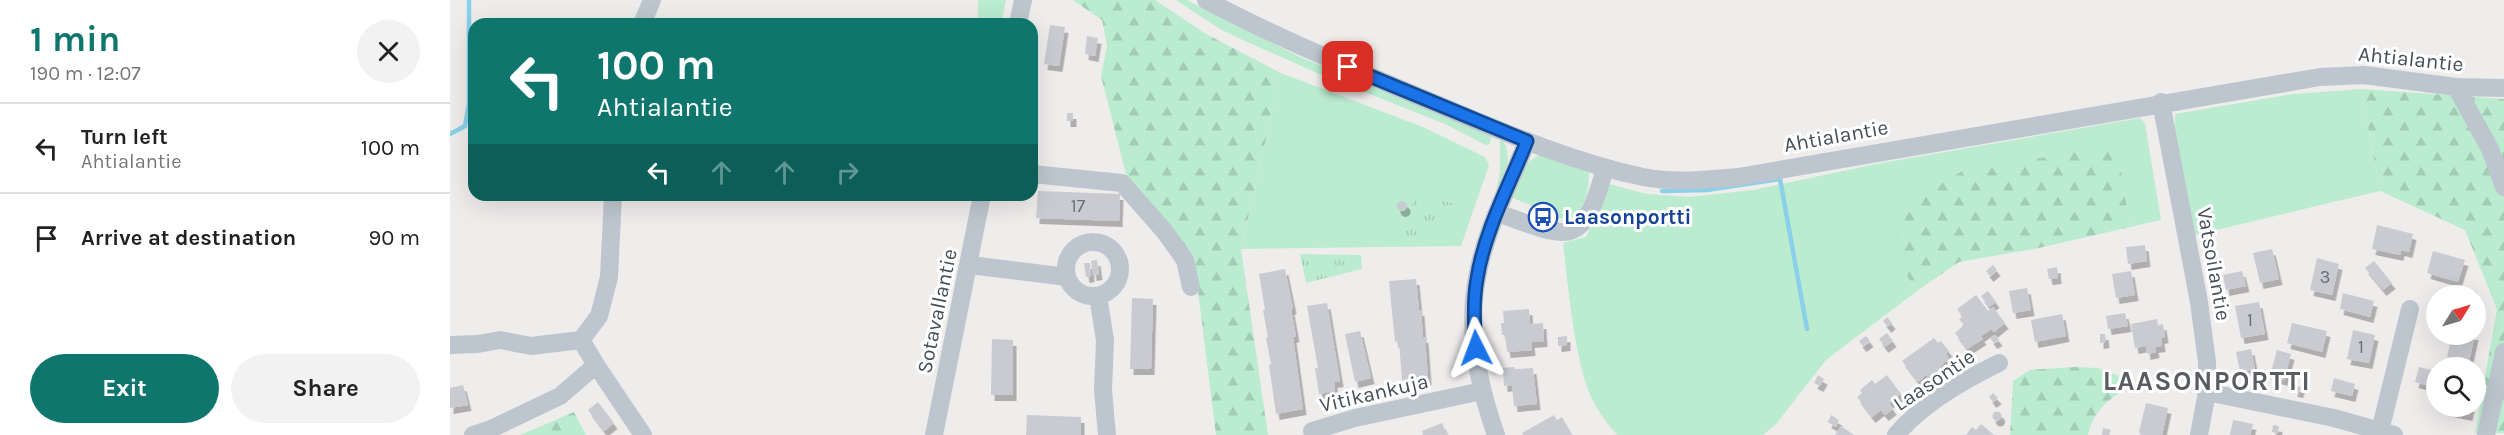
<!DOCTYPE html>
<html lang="en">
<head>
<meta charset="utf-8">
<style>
  :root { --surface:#fff; --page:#f2f2f2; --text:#222; --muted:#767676; --line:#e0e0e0; --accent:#0f766e }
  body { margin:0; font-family:Karla,sans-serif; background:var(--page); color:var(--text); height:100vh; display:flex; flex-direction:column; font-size:22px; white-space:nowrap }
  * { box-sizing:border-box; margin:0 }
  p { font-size:20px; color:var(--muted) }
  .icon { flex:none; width:33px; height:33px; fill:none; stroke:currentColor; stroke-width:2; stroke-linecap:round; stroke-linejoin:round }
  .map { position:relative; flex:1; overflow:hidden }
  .panel { display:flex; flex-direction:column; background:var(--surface); width:450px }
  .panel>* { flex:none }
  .guide { position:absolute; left:18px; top:18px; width:570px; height:183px; border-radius:18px; box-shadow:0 6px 24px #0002; background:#0f766e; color:#fff; overflow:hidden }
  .needle { width:39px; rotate:53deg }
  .tools { position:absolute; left:1976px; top:285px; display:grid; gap:12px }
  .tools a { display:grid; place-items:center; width:60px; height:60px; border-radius:50%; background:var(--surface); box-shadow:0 6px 24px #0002; font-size:30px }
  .pin { position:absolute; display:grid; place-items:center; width:51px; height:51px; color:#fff; margin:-26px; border-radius:12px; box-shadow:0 3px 9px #0006 }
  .me { position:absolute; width:66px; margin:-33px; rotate:357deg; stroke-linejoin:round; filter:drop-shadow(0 0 4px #0008) }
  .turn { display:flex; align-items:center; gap:21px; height:126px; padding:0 30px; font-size:27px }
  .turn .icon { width:78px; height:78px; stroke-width:2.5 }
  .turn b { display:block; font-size:42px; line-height:51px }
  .lanes { display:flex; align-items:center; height:57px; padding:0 30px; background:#0003; justify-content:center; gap:30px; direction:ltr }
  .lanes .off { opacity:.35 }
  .round { display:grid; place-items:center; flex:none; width:63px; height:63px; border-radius:32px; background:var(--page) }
  .overview { display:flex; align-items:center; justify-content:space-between; height:102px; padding:0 30px }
  h1 { font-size:36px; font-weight:700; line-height:45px; color:var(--accent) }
  .button { display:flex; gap:12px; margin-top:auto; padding:12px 30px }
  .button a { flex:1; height:69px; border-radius:36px; background:var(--accent); color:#fff; font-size:24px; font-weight:700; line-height:69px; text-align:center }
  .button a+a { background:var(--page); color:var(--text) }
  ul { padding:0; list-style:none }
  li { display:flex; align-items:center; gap:18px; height:90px; padding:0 30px; border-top:2px solid var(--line) }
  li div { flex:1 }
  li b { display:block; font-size:22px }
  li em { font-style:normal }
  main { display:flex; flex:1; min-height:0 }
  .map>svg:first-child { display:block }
  .green { fill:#bbecd0 }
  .forest { fill:url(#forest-firs) }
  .park { fill:url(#park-tufts) }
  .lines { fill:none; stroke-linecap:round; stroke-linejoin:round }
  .stream { stroke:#89d0e8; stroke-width:4.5 }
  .building { fill:#c9cbd1; filter:url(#shadow) }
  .minor { stroke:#bdc6ce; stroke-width:18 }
  .route-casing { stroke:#114b97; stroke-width:15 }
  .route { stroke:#1a73e8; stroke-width:10 }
  .labels { text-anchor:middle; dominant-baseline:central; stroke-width:6; stroke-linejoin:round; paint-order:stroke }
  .number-label { font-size:18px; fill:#666e77 }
  .street-label { font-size:21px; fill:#454f59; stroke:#fff }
  .transit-label { font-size:21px; font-weight:bold; fill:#164399; stroke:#fff; text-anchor:start }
  .district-label { font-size:27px; font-weight:bold; letter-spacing:1.5px; fill:#595c61; stroke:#fff }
</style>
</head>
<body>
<main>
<section class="panel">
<div class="overview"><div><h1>1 min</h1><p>190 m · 12:07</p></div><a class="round"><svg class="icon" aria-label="close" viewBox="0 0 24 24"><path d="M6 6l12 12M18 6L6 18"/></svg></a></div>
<ul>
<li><svg class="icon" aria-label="left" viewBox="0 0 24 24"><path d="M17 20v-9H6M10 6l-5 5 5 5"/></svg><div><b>Turn left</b><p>Ahtialantie</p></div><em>100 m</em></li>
<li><svg class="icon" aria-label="arrive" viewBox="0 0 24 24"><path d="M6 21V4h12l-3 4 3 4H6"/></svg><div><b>Arrive at destination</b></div><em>90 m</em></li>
</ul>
<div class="button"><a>Exit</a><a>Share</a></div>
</section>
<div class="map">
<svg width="2054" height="435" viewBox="0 0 2054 435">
  <defs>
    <pattern id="forest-firs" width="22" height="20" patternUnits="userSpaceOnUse" patternTransform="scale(1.5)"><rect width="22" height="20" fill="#bbecd0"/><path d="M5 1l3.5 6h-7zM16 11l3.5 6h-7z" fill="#a2ccb5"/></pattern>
    <pattern id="park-tufts" width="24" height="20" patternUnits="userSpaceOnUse" patternTransform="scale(1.5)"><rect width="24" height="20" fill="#bbecd0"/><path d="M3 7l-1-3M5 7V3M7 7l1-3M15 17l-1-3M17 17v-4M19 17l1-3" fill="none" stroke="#a2ccb5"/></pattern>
    <filter id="shadow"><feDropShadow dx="3.5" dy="6" stdDeviation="0" flood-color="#0004"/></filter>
  </defs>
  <rect width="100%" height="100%" fill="#efecec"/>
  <g class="green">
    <polygon points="528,0 556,0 551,24 528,24"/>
    <polygon points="726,0 737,0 852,58 1037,131 1041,137 1040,144 1036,145 995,124 867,73 795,41 770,29"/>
    <polygon points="831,73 973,127 1035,157 1039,165 1011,246 791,249"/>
    <polygon points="1911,89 1930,191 1745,235 1725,130 1725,114 1843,94"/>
    <path d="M1690 118 1695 123 1711 220 1680 227 1666 146 1455 273 1467 291 1376 360 1326 424 1313 435H1167C1154 420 1142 403 1136 384 1123 342 1118 287 1113 243L1136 237 1159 184 1197 194 1238 197 1303 190 1426 164Z"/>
    <path d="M1050 141 1054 142C1062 158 1056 178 1046 192L1050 172Z"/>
    <path d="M1093 154 1139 171C1139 190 1136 210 1119 222L1061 197C1069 180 1074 159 1093 154Z"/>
  </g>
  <g class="forest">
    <polygon points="623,0 705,0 756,34 831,73 791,249 818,435 766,435 746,275 677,178 651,76 657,46 652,20"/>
    <polygon points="1911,89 2054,99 2054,433 2025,433 2047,309 2015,230 1930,191"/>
    <polygon points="1667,146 1680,227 1589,248 1509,262 1467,291 1455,273 1443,214 1514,170"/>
    <path d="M1624 367 1648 368 1672 377 1673 391C1655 401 1642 415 1638 435H1560L1563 381 1580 370Z"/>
    <polygon points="124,412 136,435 70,435"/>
  </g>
  <g class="park">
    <polygon points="964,194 1007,204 1012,212 1009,225 1000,223 993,227 990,242 956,241 954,238"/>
    <polygon points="850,254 911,255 912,269 856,283"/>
  </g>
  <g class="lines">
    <g class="stream">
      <polyline points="0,134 15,126 19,104 19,0"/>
      <polyline points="1212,191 1257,190 1330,179 1357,329"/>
    </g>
  </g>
  <g class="building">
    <polygon points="600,25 615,27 609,66 594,64"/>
    <polygon points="637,36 648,38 645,56 635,54"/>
    <rect x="617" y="113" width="6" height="8"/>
    <polygon points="588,191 670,194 669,221 586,218"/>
    <circle cx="952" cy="206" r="5"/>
    <polygon points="1927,225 1963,234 1959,252 1951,250 1950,255 1922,249"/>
    <polygon points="1695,245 1697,261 1678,264 1676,247"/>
    <polygon points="1822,249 1829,279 1810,283 1803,253"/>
    <polygon points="1983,251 2015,260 2008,282 1977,273"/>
    <polygon points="1867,258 1889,264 1882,295 1860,290"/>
    <polygon points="647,260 649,274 643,275 641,261"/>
    <polygon points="1924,261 1942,283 1933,290 1915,268"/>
    <polygon points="634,263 640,263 641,276 636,277"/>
    <polygon points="1543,265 1547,270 1540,276 1536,271"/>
    <polygon points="1607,267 1608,278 1599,279 1597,269"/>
    <polygon points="835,269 843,308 841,309 846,336 843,337 853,409 826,414 819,365 821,364 816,338 818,337 813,310 815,310 809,274"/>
    <polygon points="1681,271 1685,295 1666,298 1662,274"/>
    <polygon points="1792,271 1796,286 1776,290 1773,275"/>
    <polygon points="966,279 969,310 971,310 973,337 975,337 978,379 952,381 949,341 945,342 939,281"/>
    <polygon points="1577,288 1581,310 1563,313 1559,291"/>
    <polygon points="2006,288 2027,292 2027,296 2005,296"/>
    <polygon points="1538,291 1546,302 1539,307 1531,296"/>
    <polygon points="1893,293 1924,301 1920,317 1890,309"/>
    <polygon points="1526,295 1538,311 1543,307 1555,323 1544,332 1541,329 1531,336 1533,339 1517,349 1505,333 1514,325 1509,319 1513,317 1507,309"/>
    <polygon points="682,298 703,299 701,369 680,369"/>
    <polygon points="1809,302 1815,334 1791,338 1785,306"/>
    <polygon points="877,303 890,381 884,382 885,391 869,394 865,368 868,368 857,306"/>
    <polygon points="1982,304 1986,305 1986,316 1979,314"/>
    <polygon points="1079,309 1080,324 1093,323 1094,341 1081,342 1082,350 1057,352 1055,335 1052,335 1051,323 1054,323 1053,311"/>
    <polygon points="1675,313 1678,326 1658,329 1656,316"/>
    <polygon points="1612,314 1616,336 1585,342 1581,320"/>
    <polygon points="1437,317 1442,323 1438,327 1433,321"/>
    <polygon points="1707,319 1708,325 1713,324 1715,337 1711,338 1712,346 1705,347 1706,352 1697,354 1696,346 1685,348 1681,324"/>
    <polygon points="1842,323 1877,331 1872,352 1837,343"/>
    <polygon points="1903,330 1925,335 1919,363 1897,359"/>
    <polygon points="910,331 921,378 905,382 895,334"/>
    <polygon points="1437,333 1443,341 1435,347 1429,339"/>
    <polygon points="1650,334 1655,334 1656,342 1650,343"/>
    <polygon points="2002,334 2025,334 2019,362 1997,357"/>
    <polygon points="1545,335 1549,340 1544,343 1540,338"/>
    <polygon points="1117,336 1117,345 1108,346 1108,337"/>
    <polygon points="1416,336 1420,341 1413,346 1409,341"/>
    <polygon points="1484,338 1488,343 1491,341 1499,351 1496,354 1499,359 1490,366 1492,369 1479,379 1476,375 1468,382 1452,361"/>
    <polygon points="542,339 563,340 563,395 541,395"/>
    <polygon points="1801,349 1805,369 1790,372 1786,352"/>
    <polygon points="1827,350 1841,354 1834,380 1820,376"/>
    <polygon points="1064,367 1065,369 1083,368 1087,404 1064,406 1062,385 1054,386 1053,368"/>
    <polygon points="1969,367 1986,371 1983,387 1965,382"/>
    <polygon points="1368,375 1374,379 1370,386 1364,383"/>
    <polygon points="1437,375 1451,394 1439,403 1443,409 1435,415 1431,410 1422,417 1407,397 1412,393 1410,390 1422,380 1425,384"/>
    <polygon points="1884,378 1905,384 1902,396 1881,391"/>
    <polygon points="13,385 18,405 0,408 0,388"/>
    <polygon points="1845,386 1851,387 1850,392 1844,391"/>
    <polygon points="1543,393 1548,398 1543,402 1539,397"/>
    <polygon points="148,402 164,423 154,431 138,410"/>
    <polygon points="1696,403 1718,408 1712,435 1691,435 1689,432"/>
    <polygon points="1995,406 2021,406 2019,415 1994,410"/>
    <circle cx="1547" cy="416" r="4.5"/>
    <polygon points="577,415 631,417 631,435 576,435"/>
    <polygon points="1104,415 1107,420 1112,417 1122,435 1073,435 1072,433"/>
    <polygon points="1381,415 1389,420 1386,427 1378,422"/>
    <polygon points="1783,420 1803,424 1800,435 1780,435"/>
    <polygon points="992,423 997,435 973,435 972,431"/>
    <polygon points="1531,424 1544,435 1516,435 1522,427 1526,430"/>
    <polygon points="1823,425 1829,426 1828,433 1822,432"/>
    <polygon points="1391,426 1404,435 1385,435"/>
    <polygon points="1653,428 1661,430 1659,435 1652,435"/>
  </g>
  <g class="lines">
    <g class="minor">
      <path d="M756 0C829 39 906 70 984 103 1051 131 1121 162 1193 177 1224 183 1257 180 1288 177L1870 77 1914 75 2006 87 2054 88"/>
      <polyline points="192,24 202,0"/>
      <polyline points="568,24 573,0"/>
      <polyline points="2006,87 2040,149 2054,187"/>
      <polyline points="1711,102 1749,302 1757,362 1757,392 1749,435"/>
      <polyline points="582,174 672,183 715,232 735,260 741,287"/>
      <path d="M1048 213C1119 239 1133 250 1155 168"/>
      <circle cx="643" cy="269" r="27"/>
      <polyline points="520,265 617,277"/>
      <polyline points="648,296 655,340 653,390 657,435"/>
      <polyline points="0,345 28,344 50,340 81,346 131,340"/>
      <polyline points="146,365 193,435"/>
      <polyline points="1757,392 1884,418 1944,435"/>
      <polyline points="862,431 905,418 1032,391"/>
      <polyline points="1930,431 1960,309"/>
      <polyline points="23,435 41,429 110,396 146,365 131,340 149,316 159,277 163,195"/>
      <polyline points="484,435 532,195"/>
      <path d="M1046 435C1029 387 1017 329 1027 278 1035 230 1060 185 1077 141"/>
      <path d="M1446 435C1471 405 1514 380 1549 363"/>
      <polyline points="2036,435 2054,352"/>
    </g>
  </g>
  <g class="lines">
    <g class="route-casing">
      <path id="route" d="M898 67 1077 141C1060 184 1034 232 1027 279 1023 301 1024 325 1026 348"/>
    </g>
    <use href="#route" class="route"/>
  </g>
  <defs>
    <g id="bus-ring" transform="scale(1.5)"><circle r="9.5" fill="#fff" stroke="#1a4fb4" stroke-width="1.5"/><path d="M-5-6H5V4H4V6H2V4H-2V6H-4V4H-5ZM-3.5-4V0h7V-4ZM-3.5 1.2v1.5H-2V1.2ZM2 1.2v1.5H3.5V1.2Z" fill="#1a4fb4"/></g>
  </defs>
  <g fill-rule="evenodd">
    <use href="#bus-ring" x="1093" y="217"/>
  </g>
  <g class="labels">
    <g class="number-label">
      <text x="628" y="206">17</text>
      <text x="1875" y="277">3</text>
      <text x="1800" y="320">1</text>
      <text x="1911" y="347">1</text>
    </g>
    <g class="street-label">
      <text transform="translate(1961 59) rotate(6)">Ahtialantie</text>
      <text transform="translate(1386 136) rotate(-10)">Ahtialantie</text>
      <text transform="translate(1764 264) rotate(80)">Vatsoilantie</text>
      <text transform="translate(487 311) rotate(-78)">Sotavallantie</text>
      <text transform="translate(1484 380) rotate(-34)">Laasontie</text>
      <text transform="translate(924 393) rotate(-13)">Vitikankuja</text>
    </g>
    <g class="transit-label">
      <text x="1114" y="217">Laasonportti</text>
    </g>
    <g class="district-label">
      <text x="1757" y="381">LAASONPORTTI</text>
    </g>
  </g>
</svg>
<div class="tools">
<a><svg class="needle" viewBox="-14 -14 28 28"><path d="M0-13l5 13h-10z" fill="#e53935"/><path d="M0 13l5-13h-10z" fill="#767676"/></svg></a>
<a><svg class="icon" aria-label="search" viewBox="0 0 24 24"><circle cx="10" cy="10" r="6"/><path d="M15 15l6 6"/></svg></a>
</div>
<div class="pin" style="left:898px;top:67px;background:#d93025"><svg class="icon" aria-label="arrive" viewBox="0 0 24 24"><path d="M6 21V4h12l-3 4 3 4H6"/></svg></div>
<svg class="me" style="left:1026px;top:348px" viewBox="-20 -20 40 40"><path d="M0-17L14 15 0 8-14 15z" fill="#1a73e8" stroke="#fff" stroke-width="4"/></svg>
<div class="guide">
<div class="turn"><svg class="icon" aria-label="left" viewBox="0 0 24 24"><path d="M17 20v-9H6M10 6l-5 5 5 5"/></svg><div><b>100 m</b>Ahtialantie</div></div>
<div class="lanes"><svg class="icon" aria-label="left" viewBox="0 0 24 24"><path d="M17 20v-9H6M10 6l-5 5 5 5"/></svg><svg class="icon off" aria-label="ahead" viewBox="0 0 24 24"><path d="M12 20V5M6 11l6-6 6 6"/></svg><svg class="icon off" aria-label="ahead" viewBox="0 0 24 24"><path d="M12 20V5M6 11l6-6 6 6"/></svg><svg class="icon off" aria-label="right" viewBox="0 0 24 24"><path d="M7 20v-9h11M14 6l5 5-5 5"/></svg></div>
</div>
</div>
</main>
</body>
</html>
